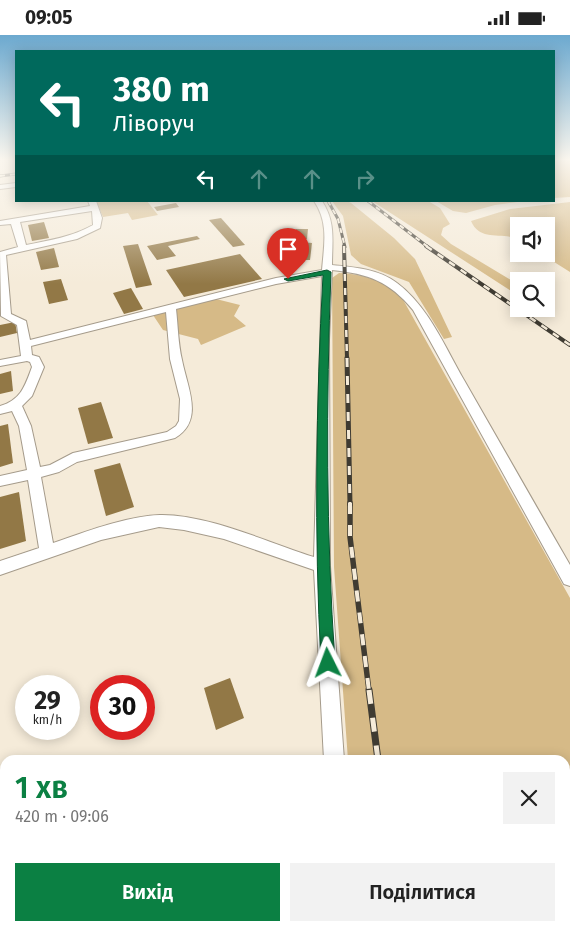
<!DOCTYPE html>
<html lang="uk">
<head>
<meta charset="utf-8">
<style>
  :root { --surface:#fff; --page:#f2f2f2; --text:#222; --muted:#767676; --accent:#0b8043 }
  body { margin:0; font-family:"Fira Sans",sans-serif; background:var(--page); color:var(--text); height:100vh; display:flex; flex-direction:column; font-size:19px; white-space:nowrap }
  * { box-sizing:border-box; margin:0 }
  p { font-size:16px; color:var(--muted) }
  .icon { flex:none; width:28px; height:28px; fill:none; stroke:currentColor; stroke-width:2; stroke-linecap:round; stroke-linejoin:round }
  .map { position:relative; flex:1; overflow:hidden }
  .panel { position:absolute; left:0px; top:720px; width:570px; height:176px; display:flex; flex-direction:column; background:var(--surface); border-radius:15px 15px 0 0; box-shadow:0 2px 12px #0003 }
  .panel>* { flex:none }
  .hud { position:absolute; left:15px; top:15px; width:540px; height:152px; border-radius:0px; box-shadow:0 2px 12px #0003; background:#00695c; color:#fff; overflow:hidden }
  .fabs { position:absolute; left:510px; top:182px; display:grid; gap:10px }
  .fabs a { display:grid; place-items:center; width:45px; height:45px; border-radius:0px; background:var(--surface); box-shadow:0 2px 12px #0003; font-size:25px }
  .speed { position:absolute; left:15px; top:640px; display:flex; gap:10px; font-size:25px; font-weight:700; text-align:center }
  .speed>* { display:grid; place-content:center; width:65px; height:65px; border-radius:50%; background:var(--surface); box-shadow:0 2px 12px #0003; line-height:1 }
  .speed small { font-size:12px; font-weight:400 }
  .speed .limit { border:8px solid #d22; background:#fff; color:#111 }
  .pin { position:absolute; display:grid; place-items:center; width:42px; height:42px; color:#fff; margin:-51px -21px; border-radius:50% 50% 50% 0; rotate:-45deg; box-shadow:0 0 5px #0007 }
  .pin .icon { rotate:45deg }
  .me { position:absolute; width:55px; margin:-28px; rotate:357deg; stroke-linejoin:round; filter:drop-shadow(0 0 4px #0008) }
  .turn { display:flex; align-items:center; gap:18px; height:105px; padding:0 15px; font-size:22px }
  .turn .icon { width:65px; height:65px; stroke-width:2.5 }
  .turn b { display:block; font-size:35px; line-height:42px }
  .lanes { display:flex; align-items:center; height:48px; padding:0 15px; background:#0003; justify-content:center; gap:25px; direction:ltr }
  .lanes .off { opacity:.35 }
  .round { display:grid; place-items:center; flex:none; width:52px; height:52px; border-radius:0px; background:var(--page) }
  .overview { display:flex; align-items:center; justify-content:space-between; height:85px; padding:0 15px }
  h1 { font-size:30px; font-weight:600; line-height:38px; color:var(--accent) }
  .primary-button { display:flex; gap:10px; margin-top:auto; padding:10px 15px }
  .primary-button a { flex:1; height:58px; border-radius:0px; background:var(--accent); color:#fff; font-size:20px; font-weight:600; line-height:58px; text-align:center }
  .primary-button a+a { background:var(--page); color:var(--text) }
  .status { display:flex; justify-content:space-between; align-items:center; height:35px; padding:0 25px; background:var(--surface); direction:ltr }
  .status svg { height:14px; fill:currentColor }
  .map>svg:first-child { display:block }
  .green { fill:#d6ba87 }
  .building { fill:#927846 }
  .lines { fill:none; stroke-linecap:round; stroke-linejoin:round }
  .minor-casing { stroke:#a59b8b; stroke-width:2 }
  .minor { fill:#fff; fill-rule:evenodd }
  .rail-far4-casing { stroke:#3f3b32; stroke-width:3 }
  .rail-far3-casing { stroke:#3f3b32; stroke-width:4 }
  .rail-far2-casing { stroke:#3f3b32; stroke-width:5 }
  .rail-far1-casing { stroke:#3f3b32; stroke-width:5.5 }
  .rail-casing { stroke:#3f3b32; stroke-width:7 }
  .rail-far4 { stroke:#f5ebd9; stroke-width:2; stroke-dasharray:5; stroke-linecap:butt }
  .rail-far3 { stroke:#f5ebd9; stroke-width:2.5; stroke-dasharray:7; stroke-linecap:butt }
  .rail-far2 { stroke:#f5ebd9; stroke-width:3; stroke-dasharray:9; stroke-linecap:butt }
  .rail-far1 { stroke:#f5ebd9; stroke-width:4; stroke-dasharray:11; stroke-linecap:butt }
  .rail { stroke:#f5ebd9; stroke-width:5; stroke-dasharray:14; stroke-linecap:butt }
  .route { fill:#0b8043; stroke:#07532c }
</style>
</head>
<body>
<div class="status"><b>09:05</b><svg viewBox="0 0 49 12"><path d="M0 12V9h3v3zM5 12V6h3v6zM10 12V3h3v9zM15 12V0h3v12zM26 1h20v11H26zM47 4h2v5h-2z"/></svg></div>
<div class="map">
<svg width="570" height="896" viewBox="0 0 570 896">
  <rect width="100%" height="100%" fill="#f5ebd9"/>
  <g class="green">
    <polygon points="554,124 570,124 570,162 554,163"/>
    <polygon points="96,166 147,166 158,180 132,185 128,178 103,182"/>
    <polygon points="332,166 347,166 351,168 394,203 415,224 452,302 444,304 409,247 361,229 351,220 343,181"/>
    <polygon points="372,166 428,166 440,173 450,189 443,193 441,200 451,209 519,250 519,261"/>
    <polygon points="436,166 525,166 495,170 466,178 453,176"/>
    <path d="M570 167V237L543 220 549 216 546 215V191H519V204C501 197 480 207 471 186L510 174Z"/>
    <path d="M339 238C362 239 384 245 401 261L570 563V896H361V891H565V725H348L334 532 332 243Z"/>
    <polygon points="216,264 240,270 234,281 246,291 201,310 198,304 163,295 153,280"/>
  </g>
  <g class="building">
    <polygon points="176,168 179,172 157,176 154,172"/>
    <polygon points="221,183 245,210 233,212 209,185"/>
    <polygon points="44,187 49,203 32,206 28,190"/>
    <polygon points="296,194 308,194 307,204 295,204"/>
    <polygon points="197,201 200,204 168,211 176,221 157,225 147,211"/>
    <polygon points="302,207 312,208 310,225 300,225"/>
    <polygon points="138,209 152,250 136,253 123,211"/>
    <polygon points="54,213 59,232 41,235 36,217"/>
    <polygon points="240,219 262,244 184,262 166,235"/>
    <polygon points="61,244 68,265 49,269 43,247"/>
    <polygon points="131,253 143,274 124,279 113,258"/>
    <polygon points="15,287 17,298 0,302 0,290"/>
    <polygon points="11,336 13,356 0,359 0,339"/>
    <polygon points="101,367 113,403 88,409 78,373"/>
    <polygon points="8,389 13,428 0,432 0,391"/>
    <polygon points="120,428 134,472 106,481 94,435"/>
    <polygon points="19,457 26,506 0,514 0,462"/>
    <polygon points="230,643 244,683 216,695 204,653"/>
  </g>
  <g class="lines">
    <g class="minor-casing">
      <g id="minor">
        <polygon points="16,148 16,152 0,154 0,150"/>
        <path d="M88 166H96L102 183 100 193 77 204 6 220 11 279 26 286 30 305 276 243 322 235C324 210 329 188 314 166H322C336 187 332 206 332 230 354 232 379 234 397 248 428 271 445 312 464 345 499 406 534 468 570 530V551L564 549 413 275C389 246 369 239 332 235L329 305 330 531 344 725H324L314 535 224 504 184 495 159 492 101 505 0 540V526L39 513 28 445 0 451V441L27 435 19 391 12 376 0 379V371C21 365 25 351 32 332L30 327 27 326 0 331V325L21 321 17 290 1 281 0 217 18 212 11 189 0 190V186L90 171ZM92 176 93 190C72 202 50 205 26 210L20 187ZM322 241 314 522C269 508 207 479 160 480 127 481 85 497 53 508L41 442 59 437 77 427 175 403C205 385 187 352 182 325 178 308 178 291 176 274L276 249ZM166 277 170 324 180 364 179 386 176 391 167 397 73 418 50 430 40 432 31 391 22 371 32 361 44 332 39 322 32 320 31 311Z"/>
        <rect x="332" y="891" width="24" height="5"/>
      </g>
    </g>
    <use href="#minor" class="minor"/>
    <g class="rail-far4-casing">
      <g id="rail-far4">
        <polyline points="0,141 16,139"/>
        <polyline points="328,166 338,184 345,212"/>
        <polyline points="368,166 428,212"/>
      </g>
    </g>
    <g class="rail-far3-casing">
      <g id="rail-far3">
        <polyline points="344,211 347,324"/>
        <polyline points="426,211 570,310"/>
      </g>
    </g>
    <g class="rail-far2-casing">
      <polyline id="rail-far2" points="347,323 350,470"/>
    </g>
    <g class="rail-far1-casing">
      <polyline id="rail-far1" points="350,468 350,502 369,656"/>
    </g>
    <g class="rail-casing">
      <g id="rail">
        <polyline points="369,655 378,725"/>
        <polyline points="406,891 407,896"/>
      </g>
    </g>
    <use href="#rail-far4" class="rail-far4"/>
    <use href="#rail-far3" class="rail-far3"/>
    <use href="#rail-far2" class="rail-far2"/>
    <use href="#rail-far1" class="rail-far1"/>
    <use href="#rail" class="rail"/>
  </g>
  <linearGradient id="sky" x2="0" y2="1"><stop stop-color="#6ca9cf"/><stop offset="0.5" stop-color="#faf6ee"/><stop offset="1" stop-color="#faf6ee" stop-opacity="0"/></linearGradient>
  <rect width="570" height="249" fill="url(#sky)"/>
  <path class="route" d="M327 235 331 237C326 367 326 498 335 628L333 633 328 635 323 633 321 628C314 499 316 369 323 240L288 246 284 244Z"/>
</svg>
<div class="fabs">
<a><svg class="icon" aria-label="sound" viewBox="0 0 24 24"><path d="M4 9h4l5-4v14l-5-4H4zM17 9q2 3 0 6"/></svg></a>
<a><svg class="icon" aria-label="search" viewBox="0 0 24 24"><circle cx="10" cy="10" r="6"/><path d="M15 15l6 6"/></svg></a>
</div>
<div class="speed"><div>29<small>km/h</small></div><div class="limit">30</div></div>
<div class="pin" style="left:288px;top:244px;background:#d93025"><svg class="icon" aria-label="arrive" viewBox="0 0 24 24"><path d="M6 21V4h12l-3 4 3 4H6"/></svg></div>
<svg class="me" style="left:328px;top:628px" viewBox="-20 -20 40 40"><path d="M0-17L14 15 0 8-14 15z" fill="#0b8043" stroke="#fff" stroke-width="4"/></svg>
<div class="hud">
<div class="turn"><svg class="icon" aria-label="left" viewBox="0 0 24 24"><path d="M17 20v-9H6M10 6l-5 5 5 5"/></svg><div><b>380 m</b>Ліворуч</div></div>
<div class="lanes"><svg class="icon" aria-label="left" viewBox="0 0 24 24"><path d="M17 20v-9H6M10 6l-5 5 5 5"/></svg><svg class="icon off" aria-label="ahead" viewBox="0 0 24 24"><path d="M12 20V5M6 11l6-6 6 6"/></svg><svg class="icon off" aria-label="ahead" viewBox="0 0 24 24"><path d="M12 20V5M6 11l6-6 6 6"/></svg><svg class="icon off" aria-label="right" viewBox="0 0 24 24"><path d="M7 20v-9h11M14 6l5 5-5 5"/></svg></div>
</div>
<section class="panel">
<div class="overview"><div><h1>1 хв</h1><p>420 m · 09:06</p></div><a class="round"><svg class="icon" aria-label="close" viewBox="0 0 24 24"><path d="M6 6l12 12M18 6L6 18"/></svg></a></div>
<div class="primary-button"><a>Вихід</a><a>Поділитися</a></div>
</section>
</div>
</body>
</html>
